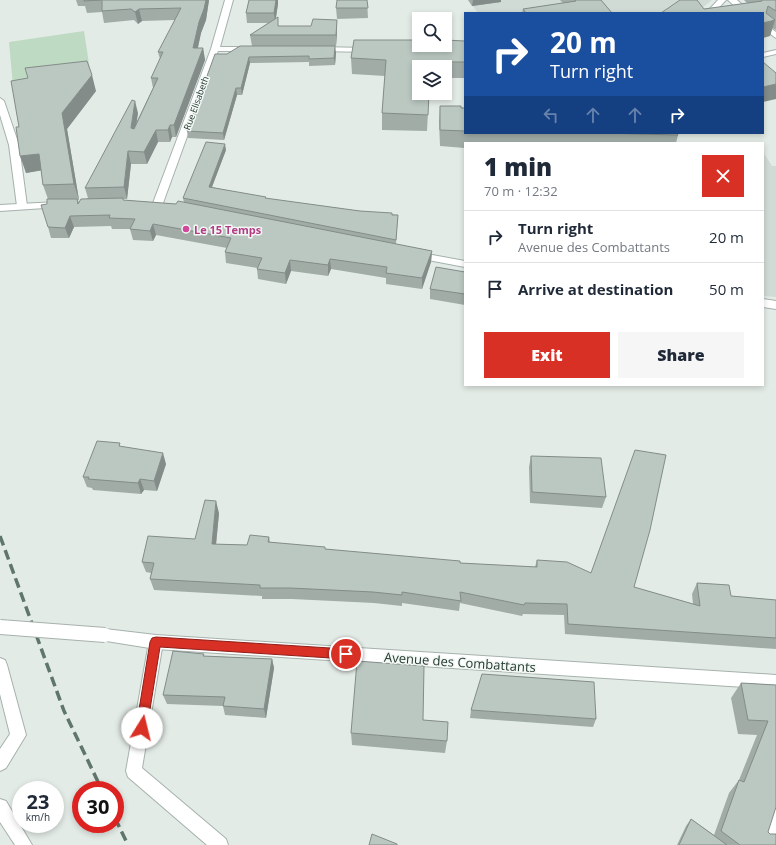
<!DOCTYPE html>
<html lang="en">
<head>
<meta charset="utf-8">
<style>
  :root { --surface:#fff; --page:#f6f6f7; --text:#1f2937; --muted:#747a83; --line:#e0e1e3; --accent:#d93025 }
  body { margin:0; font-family:"Open Sans",sans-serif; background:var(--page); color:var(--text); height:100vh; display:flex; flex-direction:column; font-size:15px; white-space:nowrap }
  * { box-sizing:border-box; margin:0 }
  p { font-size:13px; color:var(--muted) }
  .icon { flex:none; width:22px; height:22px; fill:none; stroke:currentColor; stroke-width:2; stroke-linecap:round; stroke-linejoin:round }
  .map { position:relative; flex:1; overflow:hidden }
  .details { position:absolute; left:464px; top:142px; width:300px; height:244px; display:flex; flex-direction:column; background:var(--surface); border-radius:0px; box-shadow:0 2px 6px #0003 }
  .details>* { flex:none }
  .top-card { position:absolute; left:464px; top:12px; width:300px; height:122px; border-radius:0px; box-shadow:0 2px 6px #0003; background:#1a4fa0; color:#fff; overflow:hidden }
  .buttons { position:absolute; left:412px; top:12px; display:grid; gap:8px }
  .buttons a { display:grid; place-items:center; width:40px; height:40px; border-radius:0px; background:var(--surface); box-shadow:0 2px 6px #0003; font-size:20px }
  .speed { position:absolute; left:12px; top:781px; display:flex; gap:8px; font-size:20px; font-weight:700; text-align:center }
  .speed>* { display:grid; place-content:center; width:52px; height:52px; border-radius:50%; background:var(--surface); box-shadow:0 2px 6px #0003; line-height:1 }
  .speed small { font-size:10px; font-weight:400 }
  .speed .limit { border:6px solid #d22; background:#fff; color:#111 }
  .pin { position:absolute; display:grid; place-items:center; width:34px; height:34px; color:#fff; margin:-17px; border:2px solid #fff; border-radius:50%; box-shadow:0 1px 4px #0007 }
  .me { position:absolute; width:44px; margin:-22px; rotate:9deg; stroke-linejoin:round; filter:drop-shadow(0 0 3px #0008) }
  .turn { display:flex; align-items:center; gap:14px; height:84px; padding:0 20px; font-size:18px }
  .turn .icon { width:52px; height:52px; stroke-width:2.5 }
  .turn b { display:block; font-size:28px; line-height:34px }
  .lanes { display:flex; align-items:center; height:38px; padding:0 20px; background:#0003; justify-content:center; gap:20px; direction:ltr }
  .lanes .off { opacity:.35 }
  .round { display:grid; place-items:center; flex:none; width:42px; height:42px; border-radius:0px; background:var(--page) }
  .overview { display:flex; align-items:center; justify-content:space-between; height:68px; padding:0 20px }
  h1 { font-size:24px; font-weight:800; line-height:30px }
  .action { display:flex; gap:8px; margin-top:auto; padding:8px 20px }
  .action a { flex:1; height:46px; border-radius:0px; background:var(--accent); color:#fff; font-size:16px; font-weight:800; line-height:46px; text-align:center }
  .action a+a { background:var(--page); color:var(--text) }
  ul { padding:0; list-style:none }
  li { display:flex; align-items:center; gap:12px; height:52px; padding:0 20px; border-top:1px solid var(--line) }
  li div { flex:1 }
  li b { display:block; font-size:15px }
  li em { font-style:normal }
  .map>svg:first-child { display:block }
  .built { fill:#d1dbd5 }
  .green { fill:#bedac2 }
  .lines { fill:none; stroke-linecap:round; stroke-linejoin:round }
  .service-casing { stroke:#a6b2ac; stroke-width:2 }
  .minor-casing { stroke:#a6b2ac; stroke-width:2 }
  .tertiary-casing { stroke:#a6b2ac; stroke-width:2 }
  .service { fill:#fff; fill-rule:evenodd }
  .minor { fill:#fff; fill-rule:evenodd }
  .tertiary { fill:#fff; fill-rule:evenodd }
  .rail { stroke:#5f766c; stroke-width:3.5; stroke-dasharray:10 5; stroke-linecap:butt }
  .tertiary-bridge-casing { stroke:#a6b2ac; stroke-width:16; stroke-linecap:butt }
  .tertiary-bridge { stroke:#fff; stroke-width:14 }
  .wall { fill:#a1aca7 }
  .shaded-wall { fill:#838c88 }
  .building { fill:#bbc8c2; stroke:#838c88 }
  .route { fill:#d93025; stroke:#8d1f18 }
  .hotel-dot { fill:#d1479c; stroke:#f3f8f5; stroke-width:1.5 }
  .labels { text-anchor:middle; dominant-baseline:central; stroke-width:3; stroke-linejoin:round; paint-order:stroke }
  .far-street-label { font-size:9px; fill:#253a31; stroke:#f3f8f5 }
  .hotel-label { font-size:11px; font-weight:bold; fill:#b23c85; stroke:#f3f8f5; text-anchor:start }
  .near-street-label { font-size:13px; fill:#253a31; stroke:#f3f8f5 }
</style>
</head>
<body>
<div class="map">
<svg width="776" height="845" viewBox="0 0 776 845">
  <rect width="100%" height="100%" fill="#e3ebe6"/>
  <g class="built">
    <polygon points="468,0 712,0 696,13 478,13"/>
    <polygon points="763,152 772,166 776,166 776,297 763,296"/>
  </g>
  <polygon class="green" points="84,31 91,77 13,86 9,42"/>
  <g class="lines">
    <g class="service-casing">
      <g id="service">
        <polygon points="776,50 776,54 763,57 763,53"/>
        <polygon points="0,98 4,101 19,145 27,206 22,209 17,206 9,145 0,115"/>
      </g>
    </g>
    <g class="minor-casing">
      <g id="minor">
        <polygon points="225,0 233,0 220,47 252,47 256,49 252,51 218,51 163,203 158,206 155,205 153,203 211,49"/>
        <polygon points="718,0 726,0 714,13 706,13"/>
        <polygon points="728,0 737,0 751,13 742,13"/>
        <polygon points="763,23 776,32 776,38 763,29"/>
        <polygon points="317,47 368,48 372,50 368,52 320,51 317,51"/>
        <polygon points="57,202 62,205 60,207 0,211 0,205"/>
        <polygon points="416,252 465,261 465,267 412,257 411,255 412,253"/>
        <polygon points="763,299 776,301 776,309 763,307"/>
        <polygon points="156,635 161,637 163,642 142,768 226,839 228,845 207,845 128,777 126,771 149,642 151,637"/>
        <polygon points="0,658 5,660 7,665 26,735 6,768 0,771 0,749 10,734 0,694"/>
        <polygon points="0,799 6,801 32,845 15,845 0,822"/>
        <polygon points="776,802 776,839 774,845 758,845 770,804"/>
      </g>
    </g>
    <g class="tertiary-casing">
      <polygon id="tertiary" points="105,629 156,635 776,675 776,689 156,649 100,640 98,635 100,630"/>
    </g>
    <use href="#service" class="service"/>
    <use href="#minor" class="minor"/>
    <use href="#tertiary" class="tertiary"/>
    <g class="rail">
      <polyline points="0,536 64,711 102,790"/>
      <polyline points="115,818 128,845"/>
    </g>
    <g class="tertiary-bridge-casing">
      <polyline id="tertiary-bridge" points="0,627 105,635"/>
    </g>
    <use href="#tertiary-bridge" class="tertiary-bridge"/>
  </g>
  <g class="wall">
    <polygon points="76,0 209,0 206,20 201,33 198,48 203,48 205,60 176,137 172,137 170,142 158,142 147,164 131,164 127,199 123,199 123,200 176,204 184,203 183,198 226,150 212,187 266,199 360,211 398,215 396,244 432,251 431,262 422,289 386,284 386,278 331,269 328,276 291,271 286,284 258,279 257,269 258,268 226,263 225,252 227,248 156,235 153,241 133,240 130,229 112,229 111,226 74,227 69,238 51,238 48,227 47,204 48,199 43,185 41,170 26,173 19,127 96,91 67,129 79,200 78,200 79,203 88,198 85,188 138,113 136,123 153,88 151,78 160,59 158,52 175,20 142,21 138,24 134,20 104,23 102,12 87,13 85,6 78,6"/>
    <polygon points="249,0 278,0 278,4 276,18 278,26 311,26 337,20 337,31 336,46 252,46 250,35 268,23 247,23 246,13"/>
    <polygon points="367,0 368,18 337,19 336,8"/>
    <polygon points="468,0 501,0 501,2 472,6"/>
    <polygon points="560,0 601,0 612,13 522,13 523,9 563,3"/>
    <polygon points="744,0 776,0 776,30 772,28 770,36 704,9 747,3"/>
    <polygon points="465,41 465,78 445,78 445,67 419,67 429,93 427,131 382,130 382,113 385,76 352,74 351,58"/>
    <polygon points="336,53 335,65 309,66 309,62 250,63 242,95 237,95 224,140 188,138 187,131 227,54"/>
    <polygon points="440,106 465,108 465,133 677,133 678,135 676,143 465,143 465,148 440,146 439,122"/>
    <polygon points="465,272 465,305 430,299 430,289"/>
    <polygon points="122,447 166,464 157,491 144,490 141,494 93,490 92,488 87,487 83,477"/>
    <polygon points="531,456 606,497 602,508 530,503 529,467"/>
    <polygon points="219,513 216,544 247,545 269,537 270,542 325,549 460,563 535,567 537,560 591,573 634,587 693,604 692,594 697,583 731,596 776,600 776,649 565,634 564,615 523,614 522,616 460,603 459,611 402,603 402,606 374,603 292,599 262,599 262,596 154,590 150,579 151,573 146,572 142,562 195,539"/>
    <polygon points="204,654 204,656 272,659 274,668 266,718 225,715 223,706 167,704 163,695"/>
    <polygon points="741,683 776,685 768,832 776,845 677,845 686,826 691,819 714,835 729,793 739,780 757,735 738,734 731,698"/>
    <polygon points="471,710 596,719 593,727 470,718"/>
    <polygon points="351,733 447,741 445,753 352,745"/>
  </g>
  <g class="shaded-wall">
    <polygon points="206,0 209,0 206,20 201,33 195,60 193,48 199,22"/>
    <polygon points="276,0 278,0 278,4 275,23 274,13"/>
    <polygon points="473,0 501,0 501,2 472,6"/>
    <polygon points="139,9 142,21 138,24 135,12"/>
    <polygon points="337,20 337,31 336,46 336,35"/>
    <polygon points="775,20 770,36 763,38 763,23"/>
    <polygon points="335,46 336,53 335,65 334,58"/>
    <polygon points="203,48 205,60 176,137 174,125"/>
    <polygon points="249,57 250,63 242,95 241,88"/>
    <polygon points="92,75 96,91 67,129 79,200 74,184 62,113"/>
    <polygon points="776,84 776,99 763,102 763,87"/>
    <polygon points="236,88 237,95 224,140 223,133"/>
    <polygon points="135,101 138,113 134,141 131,128"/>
    <polygon points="170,125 172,137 170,142 168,130"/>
    <polygon points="156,130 158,142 147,164 144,152"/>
    <polygon points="225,144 226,150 210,192 209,187"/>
    <polygon points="128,151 131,164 127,199 124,187"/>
    <polygon points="39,154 44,170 26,173 20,156"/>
    <polygon points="70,216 74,227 69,238 65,228"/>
    <polygon points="153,224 156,235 153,241 150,231"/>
    <polygon points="432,251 431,262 422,289 422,278"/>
    <polygon points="330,259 331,269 328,276 328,265"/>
    <polygon points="290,260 291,271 286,284 285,273"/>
    <polygon points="163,453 166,464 157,491 154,481"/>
    <polygon points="140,479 144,490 141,494 138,483"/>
    <polygon points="216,501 219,513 215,555 212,544"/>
    <polygon points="272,659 274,668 266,718 264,709"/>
  </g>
  <g class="building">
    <polygon points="84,0 101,0 84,1"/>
    <polygon points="102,0 206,0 204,9 199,22 193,48 203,48 174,125 170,125 168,130 156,130 144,152 128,151 124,187 85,188 132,100 135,101 131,128 134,129 158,78 151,78 163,52 158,52 181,8 139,9 135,12 131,9 102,11"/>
    <polygon points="249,0 276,0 274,13 246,13"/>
    <polygon points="337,0 367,0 368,8 336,8"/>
    <polygon points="575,0 601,0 612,13 526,13 523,9 576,1"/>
    <polygon points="680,0 697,0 704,9 762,1 762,0 776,0 776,11 768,6 766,13 775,20 763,23 763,13 661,13"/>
    <polygon points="278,17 278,26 311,26 313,19 337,20 336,35 250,35"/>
    <polygon points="354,40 419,40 419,45 445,45 445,40 465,41 465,62 430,62 430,67 419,67 419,93 429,93 428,115 382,113 386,60 351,58"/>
    <polygon points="240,46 335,46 334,58 309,59 309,56 249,57 241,88 236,88 223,133 187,131 215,54 227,54"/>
    <polygon points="87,61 92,75 62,113 74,184 43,185 39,154 20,156 16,127 19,127 11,81 28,78 25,68"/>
    <polygon points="763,62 776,73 776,84 763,87"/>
    <polygon points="440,106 461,106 461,108 465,108 465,131 440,130"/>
    <polygon points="599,133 677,133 678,135"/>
    <polygon points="206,142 225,144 209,187 266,197 265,198 360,211 392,213 392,215 398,215 396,240 183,198"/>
    <polygon points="123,198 123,200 176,204 178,201 432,251 422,278 386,273 387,267 330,259 328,265 290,260 285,273 257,269 262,258 225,252 231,238 153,224 150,231 130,229 135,219 109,218 110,215 70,216 65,228 48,227 41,205 47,204 47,199 77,199 78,204 81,199"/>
    <polygon points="436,267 465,272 465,294 430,289"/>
    <polygon points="97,441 120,443 119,446 163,453 154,481 140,479 138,483 88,479 89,477 83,477"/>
    <polygon points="635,450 666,455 650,530 634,587 700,606 697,583 729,585 731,596 776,600 776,638 568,624 567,604 525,603 524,605 460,592 461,601 402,592 402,595 373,592 290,588 260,588 260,585 150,579 154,563 142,562 148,536 195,539 205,500 216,501 212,544 247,545 250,535 269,537 268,542 325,547 325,549 460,561 460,563 537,567 537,560 567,562 591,573"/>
    <polygon points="531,456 601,458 606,497 532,492"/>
    <polygon points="173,651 204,654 203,656 272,659 264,709 223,706 225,697 163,695"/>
    <polygon points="357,661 424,666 423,720 448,722 447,741 351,733"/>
    <polygon points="482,674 594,682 596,719 471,710"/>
    <polygon points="741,683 776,685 776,807 768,832 770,834 776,834 776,845 740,845 721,831 739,780 744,782 768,721 748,720"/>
    <polygon points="691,819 727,845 679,845"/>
    <polygon points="372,834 397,844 397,845 369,845"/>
  </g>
  <polygon class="route" points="156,637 346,649 350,651 352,654 350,658 346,659 160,647 147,728 146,732 142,733 137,732 136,728 150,642 152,638"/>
  <circle class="hotel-dot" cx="186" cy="229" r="4"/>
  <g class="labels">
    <g class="far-street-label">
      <text transform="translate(196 103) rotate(-70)">Rue Elisabeth</text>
    </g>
    <g class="hotel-label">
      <text x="194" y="229">Le 15 Temps</text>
    </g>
    <g class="near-street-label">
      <text transform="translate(460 662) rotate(4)">Avenue des Combattants</text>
    </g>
  </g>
</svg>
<div class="buttons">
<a><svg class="icon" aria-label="search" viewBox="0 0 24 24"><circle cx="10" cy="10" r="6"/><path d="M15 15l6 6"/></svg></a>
<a><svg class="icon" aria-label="layers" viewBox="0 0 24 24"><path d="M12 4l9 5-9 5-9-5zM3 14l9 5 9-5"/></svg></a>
</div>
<div class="speed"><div>23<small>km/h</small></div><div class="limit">30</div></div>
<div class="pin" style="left:346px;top:654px;background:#d93025"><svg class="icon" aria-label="arrive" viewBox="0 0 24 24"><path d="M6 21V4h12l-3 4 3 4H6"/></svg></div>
<svg class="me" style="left:142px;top:728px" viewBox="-20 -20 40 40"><circle r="19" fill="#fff"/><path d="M0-13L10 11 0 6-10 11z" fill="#d93025"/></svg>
<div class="top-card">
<div class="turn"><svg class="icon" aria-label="right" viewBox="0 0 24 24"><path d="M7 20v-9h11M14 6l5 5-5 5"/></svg><div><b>20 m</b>Turn right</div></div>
<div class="lanes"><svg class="icon off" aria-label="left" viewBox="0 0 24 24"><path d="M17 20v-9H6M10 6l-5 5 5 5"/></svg><svg class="icon off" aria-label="ahead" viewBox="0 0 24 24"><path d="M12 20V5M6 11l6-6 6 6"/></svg><svg class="icon off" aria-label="ahead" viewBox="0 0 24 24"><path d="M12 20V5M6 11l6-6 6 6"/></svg><svg class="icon" aria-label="right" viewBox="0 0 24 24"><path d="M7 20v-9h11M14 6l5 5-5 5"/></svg></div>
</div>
<section class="details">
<div class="overview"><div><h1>1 min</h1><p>70 m · 12:32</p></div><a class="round" style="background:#d93025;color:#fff"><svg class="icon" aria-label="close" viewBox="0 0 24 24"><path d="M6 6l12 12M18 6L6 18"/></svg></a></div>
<ul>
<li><svg class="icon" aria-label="right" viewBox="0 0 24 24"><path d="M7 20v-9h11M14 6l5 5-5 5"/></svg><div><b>Turn right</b><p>Avenue des Combattants</p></div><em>20 m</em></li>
<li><svg class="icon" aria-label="arrive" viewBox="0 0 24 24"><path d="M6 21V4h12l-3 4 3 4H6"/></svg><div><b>Arrive at destination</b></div><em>50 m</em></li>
</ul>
<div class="action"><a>Exit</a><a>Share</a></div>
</section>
</div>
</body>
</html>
